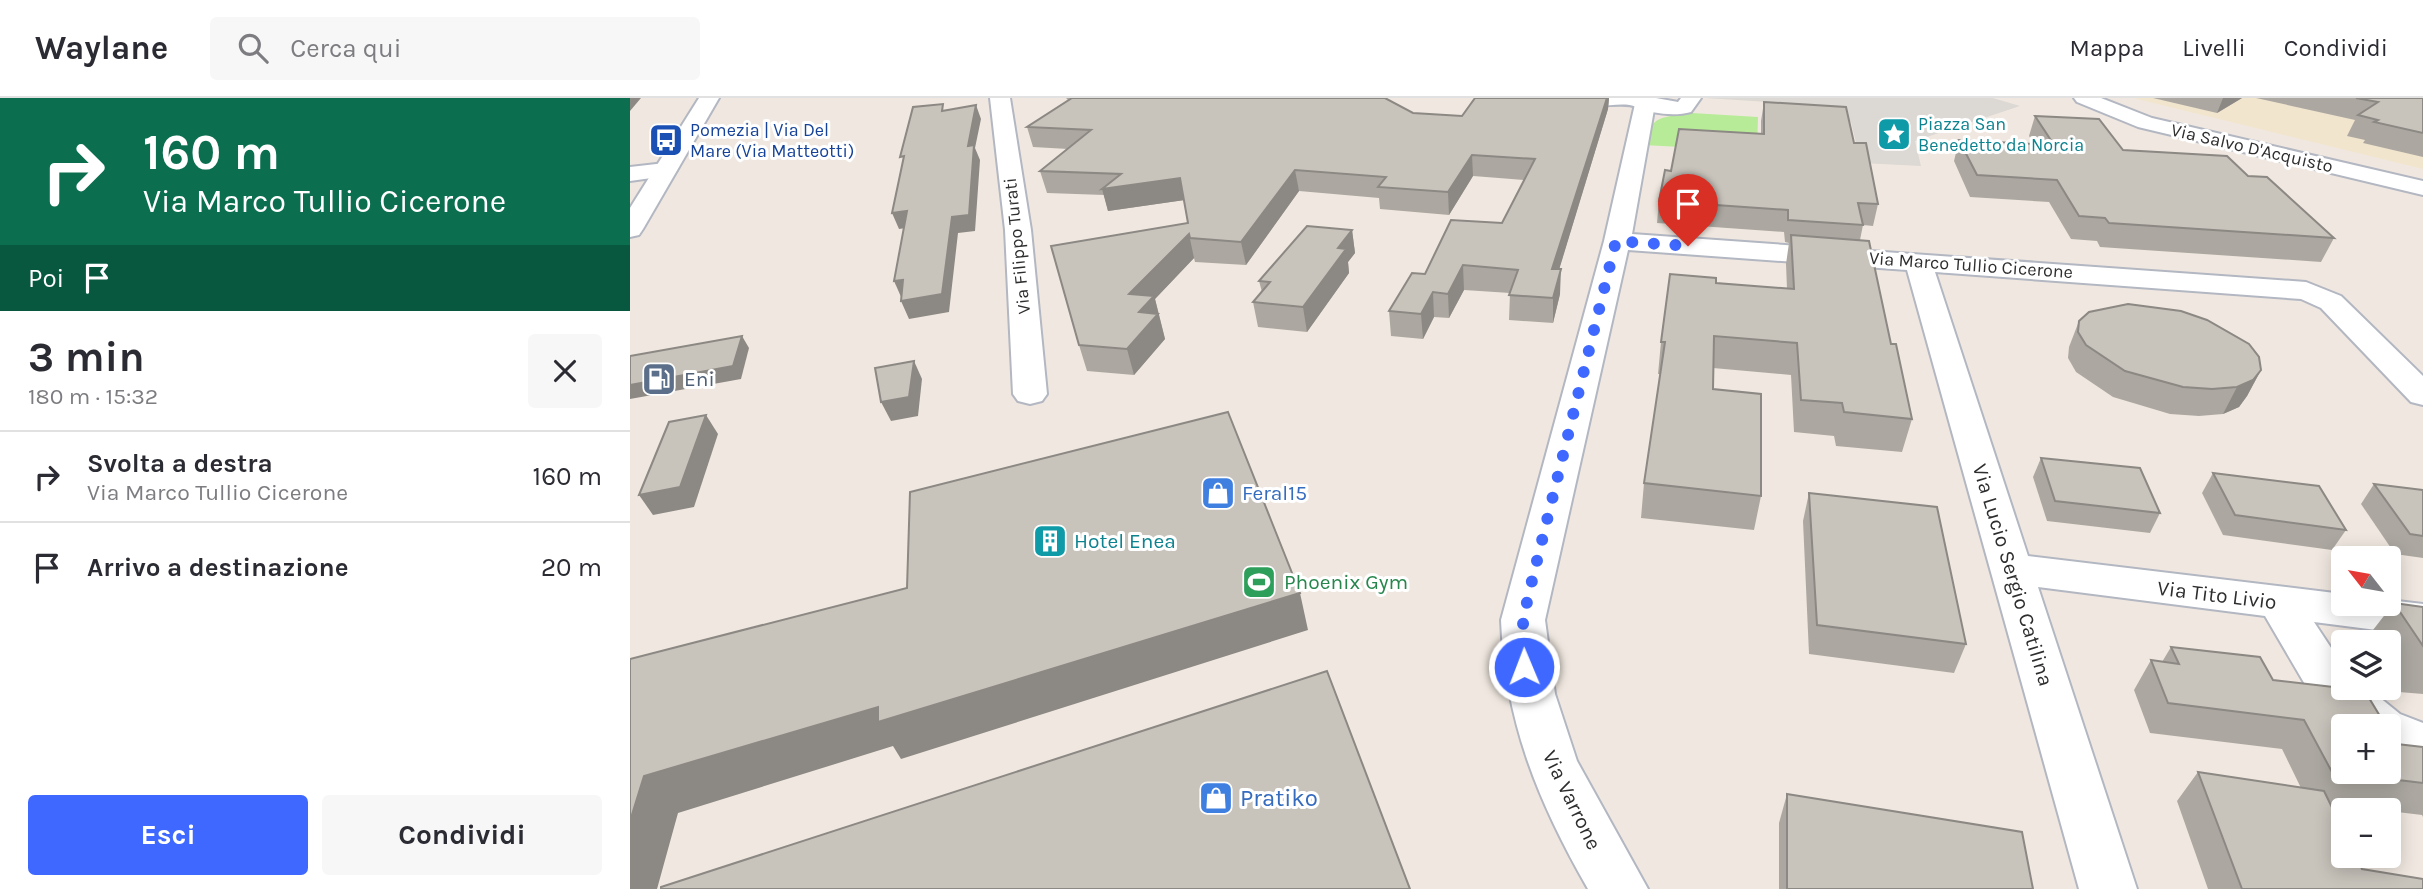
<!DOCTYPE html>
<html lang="it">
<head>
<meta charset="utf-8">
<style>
  :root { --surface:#fff; --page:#f7f7f7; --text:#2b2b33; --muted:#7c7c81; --line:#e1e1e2; --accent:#3e68ff }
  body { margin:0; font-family:Karla,sans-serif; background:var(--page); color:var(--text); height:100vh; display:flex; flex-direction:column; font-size:26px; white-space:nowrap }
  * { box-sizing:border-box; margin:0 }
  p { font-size:23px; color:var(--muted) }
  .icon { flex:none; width:38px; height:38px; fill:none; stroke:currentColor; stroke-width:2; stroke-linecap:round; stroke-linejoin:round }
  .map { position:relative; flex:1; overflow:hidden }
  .drawer { display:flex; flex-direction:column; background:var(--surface); width:630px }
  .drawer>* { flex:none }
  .guide { background:#0b6e4f; color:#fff; overflow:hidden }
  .needle { width:46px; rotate:301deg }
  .buttons { position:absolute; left:1701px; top:448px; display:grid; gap:14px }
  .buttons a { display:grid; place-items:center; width:70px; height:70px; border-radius:7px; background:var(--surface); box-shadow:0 4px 18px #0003; font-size:35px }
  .pin { position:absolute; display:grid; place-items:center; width:60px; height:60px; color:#fff; margin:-72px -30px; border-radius:50% 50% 50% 0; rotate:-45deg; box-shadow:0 0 7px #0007 }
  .pin .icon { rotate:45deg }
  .me { position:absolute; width:77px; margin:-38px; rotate:359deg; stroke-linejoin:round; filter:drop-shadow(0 0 5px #0008) }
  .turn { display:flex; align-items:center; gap:24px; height:147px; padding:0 28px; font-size:32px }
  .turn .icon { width:91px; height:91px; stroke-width:2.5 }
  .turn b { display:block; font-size:49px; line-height:60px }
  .then { display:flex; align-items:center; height:66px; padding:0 28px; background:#0003; gap:14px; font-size:26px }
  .round { display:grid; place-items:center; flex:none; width:74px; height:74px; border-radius:7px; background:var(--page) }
  .headline { display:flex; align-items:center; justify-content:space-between; height:119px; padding:0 28px }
  h1 { font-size:42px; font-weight:700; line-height:52px }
  .primary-button { display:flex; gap:14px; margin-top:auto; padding:14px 28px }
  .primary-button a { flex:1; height:80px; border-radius:7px; background:var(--accent); color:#fff; font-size:28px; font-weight:700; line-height:80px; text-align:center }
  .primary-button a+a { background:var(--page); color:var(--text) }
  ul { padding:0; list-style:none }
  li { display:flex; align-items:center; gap:21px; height:91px; padding:0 28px; border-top:2px solid var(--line) }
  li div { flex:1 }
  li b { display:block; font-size:26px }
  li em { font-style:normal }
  header { display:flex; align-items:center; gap:42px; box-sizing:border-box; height:98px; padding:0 35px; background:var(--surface); border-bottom:2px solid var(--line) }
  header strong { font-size:33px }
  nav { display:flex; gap:38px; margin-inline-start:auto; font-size:24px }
  .search { width:490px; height:63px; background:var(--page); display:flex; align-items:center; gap:18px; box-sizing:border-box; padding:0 24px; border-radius:7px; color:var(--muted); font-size:26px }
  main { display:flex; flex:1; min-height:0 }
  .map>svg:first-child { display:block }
  .education { fill:#f2e5ce }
  .green { fill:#b7eb98 }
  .plaza { fill:#dcd8d3 }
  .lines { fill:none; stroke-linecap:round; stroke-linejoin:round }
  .street-casing { stroke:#b3b7c2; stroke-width:4 }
  .secondary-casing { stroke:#b3b7c2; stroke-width:4 }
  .street { fill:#fff; fill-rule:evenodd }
  .secondary { fill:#fff; fill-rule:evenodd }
  .wall { fill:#aca8a1 }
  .shaded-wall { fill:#8c8883 }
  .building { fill:#c8c3bb; stroke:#8c8883; stroke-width:2 }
  .route { stroke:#3e68ff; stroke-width:12; stroke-dasharray:0 21.6 }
  .labels { text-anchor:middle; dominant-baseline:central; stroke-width:6; stroke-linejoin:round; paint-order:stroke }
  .far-culture-label { font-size:18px; fill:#0d838f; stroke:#fff; text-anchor:start }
  .far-transit-label { font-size:18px; fill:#164399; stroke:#fff; text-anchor:start }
  .far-street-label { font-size:18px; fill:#2e2e2e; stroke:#fff }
  .service-label { font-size:21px; fill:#4e5e75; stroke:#fff; text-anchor:start }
  .shop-label { font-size:21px; fill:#366cbe; stroke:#fff; text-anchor:start }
  .culture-label { font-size:21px; fill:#0d838f; stroke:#fff; text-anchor:start }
  .street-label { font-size:21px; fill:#2e2e2e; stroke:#fff }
  .leisure-label { font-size:21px; fill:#27864d; stroke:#fff; text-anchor:start }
  .near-shop-label { font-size:24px; fill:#366cbe; stroke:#fff; text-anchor:start }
</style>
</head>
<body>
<header>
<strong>Waylane</strong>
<div class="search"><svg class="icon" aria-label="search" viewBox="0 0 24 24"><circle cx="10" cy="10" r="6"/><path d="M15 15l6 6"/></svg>Cerca qui</div>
<nav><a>Mappa</a><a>Livelli</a><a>Condividi</a></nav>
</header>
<main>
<section class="drawer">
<div class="guide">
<div class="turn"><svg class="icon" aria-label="right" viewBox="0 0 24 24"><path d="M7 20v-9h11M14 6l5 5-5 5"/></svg><div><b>160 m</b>Via Marco Tullio Cicerone</div></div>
<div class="then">Poi<svg class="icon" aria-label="arrive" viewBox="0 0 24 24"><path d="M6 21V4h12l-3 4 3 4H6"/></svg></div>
</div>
<div class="headline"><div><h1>3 min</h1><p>180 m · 15:32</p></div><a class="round"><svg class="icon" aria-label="close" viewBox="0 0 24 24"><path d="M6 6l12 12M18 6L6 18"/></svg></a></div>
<ul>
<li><svg class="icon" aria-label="right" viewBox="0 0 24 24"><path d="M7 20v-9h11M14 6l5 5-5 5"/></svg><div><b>Svolta a destra</b><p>Via Marco Tullio Cicerone</p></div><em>160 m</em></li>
<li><svg class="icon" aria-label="arrive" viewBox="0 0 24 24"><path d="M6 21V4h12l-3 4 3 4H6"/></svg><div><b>Arrivo a destinazione</b></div><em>20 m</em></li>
</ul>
<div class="primary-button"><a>Esci</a><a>Condividi</a></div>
</section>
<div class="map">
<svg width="1793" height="791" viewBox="0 0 1793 791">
  <rect width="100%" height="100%" fill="#f0e8e0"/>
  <polygon class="education" points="1504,0 1793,0 1793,71 1511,2"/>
  <path class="green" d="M1062 15 1128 19 1127 53 1013 47C1022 15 1033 20 1062 15Z"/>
  <polygon class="plaza" points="1075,0 1363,0 1390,8 1285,43 1291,68 1231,65 1221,24 1172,6"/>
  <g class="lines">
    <g class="street-casing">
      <g id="street">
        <polygon points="360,0 380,0 401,132 417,296 412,303 400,306 388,303 383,296 375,132"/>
        <path d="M1015 0 1025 6 1002 136 1676 184 1711 198 1793 278V307L1781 304 1691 210 1671 201 1305 174 1398 458 1713 496V506H1759V502L1793 506V538L1684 524 1713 568V590H1738L1770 616 1793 625V669L1759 655V628H1718L1683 600 1635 518 1408 489 1507 791H1449L1277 172 998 152 915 522 925 596 947 663 1018 791H958C908 704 875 623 871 522L974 143 1005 6Z"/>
        <polygon points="35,65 43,67 47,72 43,77 0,83 0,69"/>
      </g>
    </g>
    <g class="secondary-casing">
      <g id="secondary">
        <polygon points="69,0 89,0 13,131 9,137 0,139 0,110"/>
        <path d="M946 0H1026L1048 4 1051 0H1071L1061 14C1043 19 1021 15 1006 9 990 1 959 16 946 0Z"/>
        <polygon points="1444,0 1471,0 1522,20 1793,83 1793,97 1508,29 1447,4"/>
      </g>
    </g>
    <use href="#street" class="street"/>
    <use href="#secondary" class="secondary"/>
  </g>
  <g class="wall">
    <polygon points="436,0 755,0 783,15 832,18 845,0 979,0 978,11 929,171 930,196 923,225 879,222 880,195 834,192 819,220 804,219 793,241 761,238 759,213 795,176 872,125 894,82 843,78 819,117 750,111 749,100 669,93 616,167 565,164 564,160 525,201 535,241 504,277 457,273 449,247 558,125 554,102 478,113 474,97 417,95 410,73 438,51 403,49 397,29 438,2"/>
    <polygon points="1523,0 1612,0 1587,15"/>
    <polygon points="1626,0 1793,0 1793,59 1733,45 1735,42 1717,38 1725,22"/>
    <polygon points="1134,4 1224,45 1248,106 1243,128 1233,127 1230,142 1282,321 1272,354 1206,348 1204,338 1164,334 1161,277 1083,270 1083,291 1131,398 1124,432 1011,420 1014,385 1031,276 1028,276 1031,244 1086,185 1157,191 1156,166 1159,145 1155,144 1154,134 1027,125 1029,103 1041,73 1131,36 1131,23"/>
    <polygon points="1405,18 1493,52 1618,78 1704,140 1691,164 1470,149 1467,143 1441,141 1419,104 1340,99 1324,63 1329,42 1404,46 1399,38"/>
    <polygon points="722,132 725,155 718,164 719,175 677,234 628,229 623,204 632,194 629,183"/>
    <polygon points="1449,223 1631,272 1617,298 1609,309 1593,316 1569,318 1540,316 1483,299 1446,274 1438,260 1439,249"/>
    <polygon points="1411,360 1530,415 1520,435 1417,423 1403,379"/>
    <polygon points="1583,375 1716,432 1702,452 1593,437 1572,395"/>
    <polygon points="1744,386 1793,392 1793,460 1765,456 1731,406"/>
    <polygon points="1179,395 1336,546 1324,575 1179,556 1173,423"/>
    <polygon points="1764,505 1793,509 1793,596 1769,594 1759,577 1759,544 1738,544 1736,541"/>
    <polygon points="1541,549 1643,582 1767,646 1793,649 1793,719 1792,717 1759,713 1759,712 1700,706 1732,771 1793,791 1578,791 1547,703 1568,674 1671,690 1652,651 1520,635 1504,592 1521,562 1532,564"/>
    <polygon points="1157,696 1403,791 1149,791 1149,725"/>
  </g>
  <g class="shaded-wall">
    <polygon points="0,0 11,0 0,13"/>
    <polygon points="977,0 979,0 978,11 922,195 922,171"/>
    <polygon points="1593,0 1612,0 1587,15"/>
    <polygon points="346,7 351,21 345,50 350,62 345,133 328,135 319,214 279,221 271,203 338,48"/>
    <polygon points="842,57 843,78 819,117 818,94"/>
    <polygon points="665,72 669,93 616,167 611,144"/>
    <polygon points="550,80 555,102 478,113 472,91"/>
    <polygon points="277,113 283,129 269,131 262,115"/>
    <polygon points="722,132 725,155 718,164 719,175 677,234 673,209 708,150"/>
    <polygon points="559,136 564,160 525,201 535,241 504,277 497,251 499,196"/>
    <polygon points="833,167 834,192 819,220 818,196"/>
    <polygon points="931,171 930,196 923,225 923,200"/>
    <polygon points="273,182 272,201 264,183"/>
    <polygon points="803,194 804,219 793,241 791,216"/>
    <polygon points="112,238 119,250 111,281 0,301 0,287"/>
    <polygon points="284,263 292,281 288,318 261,323 251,304"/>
    <polygon points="1631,272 1617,298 1609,309 1593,316 1607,289"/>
    <polygon points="76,317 88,336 64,409 23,417 9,397"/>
    <polygon points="670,495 678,532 271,661 263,648 48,715 27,791 0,791 0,723 14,678 248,609"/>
  </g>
  <g class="building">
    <polygon points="442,0 755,0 783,15 832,18 845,0 977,0 922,171 931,171 923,200 879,197 888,172 833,167 818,196 803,194 791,216 759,213 782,175 795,176 821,122 872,125 905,61 842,57 818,94 748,89 756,79 665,72 611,144 560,140 559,136 499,196 524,198 509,214 528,216 497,251 449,247 421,148 558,125 550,80 472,91 491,76 410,73 461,32 397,29"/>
    <polygon points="1726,0 1793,0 1793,35 1744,24 1748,22 1728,17 1748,4"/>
    <polygon points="1134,4 1216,9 1224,45 1236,45 1248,106 1228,105 1233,127 1158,122 1158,112 1029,103 1035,72 1041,73 1049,31 1134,36"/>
    <polygon points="313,6 312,13 346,7 338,48 344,47 339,117 322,119 312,196 271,203 273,182 264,183 277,113 262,115 274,58 270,59 283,9"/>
    <polygon points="1405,18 1469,21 1493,52 1597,58 1618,78 1637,79 1704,140 1479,125 1475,120 1449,118 1427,82 1347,77 1329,42 1424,47"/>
    <polygon points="677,128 722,132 708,150 716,151 673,209 623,204 640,184 629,183"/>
    <polygon points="1161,137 1239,143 1261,246 1266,246 1282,321 1214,314 1212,305 1171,302 1167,245 1084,238 1083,291 1131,296 1131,398 1014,385 1035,244 1031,244 1040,176 1086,180 1086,185 1164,191"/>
    <polygon points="1498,206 1551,213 1577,222 1619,246 1629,259 1631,272 1623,282 1607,289 1582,291 1553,289 1495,273 1456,247 1448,234 1449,223 1459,214"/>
    <polygon points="112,238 103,268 0,287 0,258"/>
    <polygon points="284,263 279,299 251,304 245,270"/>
    <polygon points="598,314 670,495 248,624 248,609 14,678 0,723 0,561 277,490 280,394"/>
    <polygon points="76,317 50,389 9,397 39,324"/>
    <polygon points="1411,360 1510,370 1530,415 1425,403"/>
    <polygon points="1583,375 1689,388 1716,432 1605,417"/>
    <polygon points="1744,386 1793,392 1793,438 1780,436"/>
    <polygon points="1179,395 1307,409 1336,546 1187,527"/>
    <polygon points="1764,505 1793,509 1793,548"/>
    <polygon points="1541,549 1630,559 1643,582 1729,592 1739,600 1756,628 1713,628 1713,674 1759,674 1759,632 1767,646 1793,649 1793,685 1702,674 1674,622 1538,605 1521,562 1549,566"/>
    <polygon points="697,573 780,791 31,791 31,789"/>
    <polygon points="1568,674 1694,693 1713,732 1713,758 1726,758 1732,771 1793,781 1793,791 1612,791"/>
    <polygon points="1157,696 1392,734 1403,791 1157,791"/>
  </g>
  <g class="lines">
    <polyline class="route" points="894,569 893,522 899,495 986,143 1058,148"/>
  </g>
  <defs>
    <g id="sight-square" transform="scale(1.75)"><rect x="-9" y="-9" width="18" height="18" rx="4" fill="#0f9aa8" stroke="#fff"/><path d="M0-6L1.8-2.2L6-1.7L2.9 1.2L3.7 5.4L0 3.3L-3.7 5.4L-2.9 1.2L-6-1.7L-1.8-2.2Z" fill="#fff"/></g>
    <g id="bus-square" transform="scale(1.75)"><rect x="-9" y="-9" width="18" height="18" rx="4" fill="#1a4fb4" stroke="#fff"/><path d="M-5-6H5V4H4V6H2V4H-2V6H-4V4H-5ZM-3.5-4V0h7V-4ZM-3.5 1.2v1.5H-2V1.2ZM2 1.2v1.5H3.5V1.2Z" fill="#fff"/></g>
    <g id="fuel-square" transform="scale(1.75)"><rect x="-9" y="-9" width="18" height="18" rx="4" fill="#5c6f8a" stroke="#fff"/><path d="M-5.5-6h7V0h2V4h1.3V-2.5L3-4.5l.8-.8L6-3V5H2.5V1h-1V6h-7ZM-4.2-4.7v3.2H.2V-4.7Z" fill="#fff"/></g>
    <g id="shop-square" transform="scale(1.75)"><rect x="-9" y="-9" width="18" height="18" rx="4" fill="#3f7fe0" stroke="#fff"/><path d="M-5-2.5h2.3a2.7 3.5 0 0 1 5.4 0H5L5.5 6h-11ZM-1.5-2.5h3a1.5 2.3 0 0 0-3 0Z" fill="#fff"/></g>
    <g id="building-square" transform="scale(1.75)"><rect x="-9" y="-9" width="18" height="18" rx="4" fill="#0f9aa8" stroke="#fff"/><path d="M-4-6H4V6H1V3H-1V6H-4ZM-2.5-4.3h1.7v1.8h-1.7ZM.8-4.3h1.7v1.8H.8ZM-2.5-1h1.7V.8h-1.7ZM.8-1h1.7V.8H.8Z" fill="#fff"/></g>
    <g id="stadium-square" transform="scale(1.75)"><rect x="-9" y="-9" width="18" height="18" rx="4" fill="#2e9e5b" stroke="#fff"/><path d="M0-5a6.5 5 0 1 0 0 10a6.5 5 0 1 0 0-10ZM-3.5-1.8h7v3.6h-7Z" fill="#fff"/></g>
  </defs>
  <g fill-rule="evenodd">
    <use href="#sight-square" x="1264" y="36"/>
    <use href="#bus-square" x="36" y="42"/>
    <use href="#fuel-square" x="29" y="281"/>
    <use href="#shop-square" x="588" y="395"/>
    <use href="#building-square" x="420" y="443"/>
    <use href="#stadium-square" x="629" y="484"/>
    <use href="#shop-square" x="586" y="700"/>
  </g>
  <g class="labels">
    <g class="far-culture-label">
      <text x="1288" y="26">Piazza San<tspan x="1288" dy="21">Benedetto da Norcia</tspan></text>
    </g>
    <g class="far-transit-label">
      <text x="60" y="32">Pomezia | Via Del<tspan x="60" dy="21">Mare (Via Matteotti)</tspan></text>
    </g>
    <g class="far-street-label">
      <text transform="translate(1622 50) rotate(13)">Via Salvo D'Acquisto</text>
      <text transform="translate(387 148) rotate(-96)">Via Filippo Turati</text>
      <text transform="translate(1341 167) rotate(4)">Via Marco Tullio Cicerone</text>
    </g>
    <g class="service-label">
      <text x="54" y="281">Eni</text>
    </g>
    <g class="shop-label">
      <text x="612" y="395">Feral15</text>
    </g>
    <g class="culture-label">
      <text x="444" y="443">Hotel Enea</text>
    </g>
    <g class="street-label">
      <text transform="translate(1383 477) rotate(73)">Via Lucio Sergio Catilina</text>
      <text transform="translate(1587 497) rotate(7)">Via Tito Livio</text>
      <text transform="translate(942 702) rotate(64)">Via Varrone</text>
    </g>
    <g class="leisure-label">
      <text x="654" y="484">Phoenix Gym</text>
    </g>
    <g class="near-shop-label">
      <text x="610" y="700">Pratiko</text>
    </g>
  </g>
</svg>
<div class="buttons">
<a><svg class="needle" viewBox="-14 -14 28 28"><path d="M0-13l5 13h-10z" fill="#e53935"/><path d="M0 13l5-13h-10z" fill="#7c7c81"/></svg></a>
<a><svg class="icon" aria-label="layers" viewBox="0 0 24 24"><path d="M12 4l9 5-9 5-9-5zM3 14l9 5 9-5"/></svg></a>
<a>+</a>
<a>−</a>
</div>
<div class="pin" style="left:1058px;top:148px;background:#d93025"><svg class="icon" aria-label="arrive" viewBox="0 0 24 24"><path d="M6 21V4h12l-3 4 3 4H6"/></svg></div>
<svg class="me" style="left:894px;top:569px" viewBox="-20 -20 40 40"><circle r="17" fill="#3e68ff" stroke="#fff" stroke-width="3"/><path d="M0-11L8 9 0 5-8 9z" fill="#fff"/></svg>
</div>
</main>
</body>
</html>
